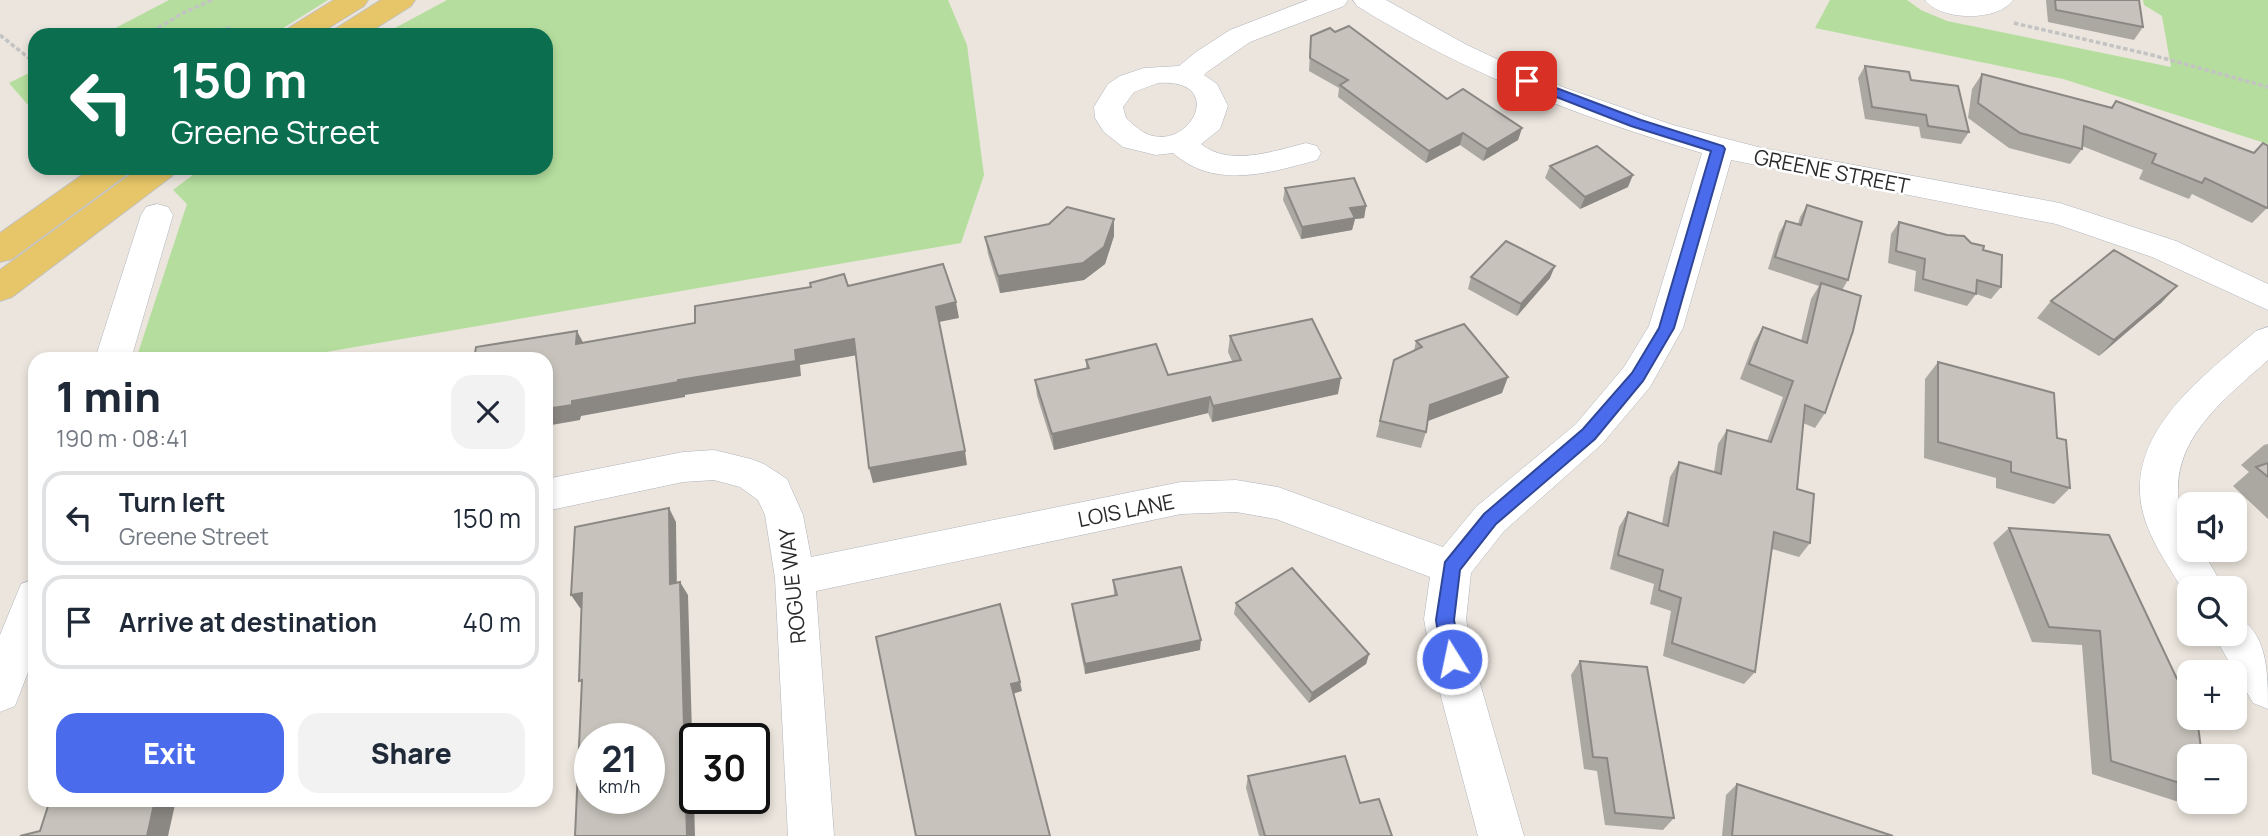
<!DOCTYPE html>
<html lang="en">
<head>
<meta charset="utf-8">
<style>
  :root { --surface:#fff; --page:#f2f2f3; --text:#1f2937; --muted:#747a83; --line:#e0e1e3; --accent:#496bec }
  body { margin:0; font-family:Manrope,sans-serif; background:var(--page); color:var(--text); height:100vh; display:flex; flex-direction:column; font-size:26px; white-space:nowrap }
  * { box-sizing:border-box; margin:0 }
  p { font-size:23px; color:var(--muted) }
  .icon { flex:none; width:38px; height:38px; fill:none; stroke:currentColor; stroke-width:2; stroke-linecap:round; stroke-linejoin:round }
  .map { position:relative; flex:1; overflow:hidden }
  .side { position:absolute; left:28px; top:352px; width:525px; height:455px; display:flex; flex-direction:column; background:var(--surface); border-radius:21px; box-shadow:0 4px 10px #0003 }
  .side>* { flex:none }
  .banner { position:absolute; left:28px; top:28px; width:525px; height:147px; border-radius:21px; box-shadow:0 4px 10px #0003; background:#0b6e4f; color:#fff; overflow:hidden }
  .controls { position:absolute; left:2177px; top:492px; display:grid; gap:14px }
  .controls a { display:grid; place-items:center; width:70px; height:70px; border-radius:14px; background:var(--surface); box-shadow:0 4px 10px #0003; font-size:35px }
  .speed { position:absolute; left:574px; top:723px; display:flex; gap:14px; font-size:35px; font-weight:700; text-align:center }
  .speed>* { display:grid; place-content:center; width:91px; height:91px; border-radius:50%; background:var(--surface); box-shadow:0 4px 10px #0003; line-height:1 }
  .speed small { font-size:18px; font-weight:400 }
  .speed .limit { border:4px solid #111; border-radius:10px; background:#fff; color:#111 }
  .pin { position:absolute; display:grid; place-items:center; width:60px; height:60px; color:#fff; margin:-30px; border-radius:14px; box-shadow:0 4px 10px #0006 }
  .me { position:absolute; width:77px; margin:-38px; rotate:350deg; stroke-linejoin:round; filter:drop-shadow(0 0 5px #0008) }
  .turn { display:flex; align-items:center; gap:24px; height:147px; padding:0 28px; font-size:32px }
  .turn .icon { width:91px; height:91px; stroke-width:2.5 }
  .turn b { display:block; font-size:49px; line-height:60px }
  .round { display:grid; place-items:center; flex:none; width:74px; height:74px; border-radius:21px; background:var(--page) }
  .head { display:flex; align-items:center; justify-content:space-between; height:119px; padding:0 28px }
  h1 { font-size:42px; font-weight:800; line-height:52px }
  .action { display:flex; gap:14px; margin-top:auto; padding:14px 28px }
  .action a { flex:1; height:80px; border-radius:21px; background:var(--accent); color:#fff; font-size:28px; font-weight:800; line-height:80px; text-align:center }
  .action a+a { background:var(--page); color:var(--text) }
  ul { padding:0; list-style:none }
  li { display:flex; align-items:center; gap:21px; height:94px; margin:0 14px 10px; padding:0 14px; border:4px solid var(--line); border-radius:21px }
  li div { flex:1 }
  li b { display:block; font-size:26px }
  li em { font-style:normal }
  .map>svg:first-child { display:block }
  .green { fill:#b5de9e }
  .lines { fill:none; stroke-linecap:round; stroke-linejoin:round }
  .minor-casing { stroke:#b1b4bd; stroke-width:1 }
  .major-casing { stroke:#c3c3c3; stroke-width:2 }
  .path { stroke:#c3c3c3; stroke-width:3.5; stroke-dasharray:4.5 2.5; stroke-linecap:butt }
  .minor { fill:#fff; fill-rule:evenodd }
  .major { fill:#e6c668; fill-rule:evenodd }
  .wall { fill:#aba8a2 }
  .shaded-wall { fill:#8b8884 }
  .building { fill:#c7c3bc; stroke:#8b8884; stroke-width:2; fill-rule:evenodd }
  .route { fill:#496bec; stroke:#2f4699; stroke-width:2 }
  .labels { text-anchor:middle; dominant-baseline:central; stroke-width:5; stroke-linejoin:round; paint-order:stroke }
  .street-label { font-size:21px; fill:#2a2a2a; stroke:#fff }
</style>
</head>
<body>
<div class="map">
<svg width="2268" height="836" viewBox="0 0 2268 836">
  <rect width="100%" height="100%" fill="#ebe5dd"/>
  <g class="green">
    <polygon points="169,0 328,0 272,35 102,35"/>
    <polygon points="447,0 948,0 967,45 984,175 961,243 285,359 136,359 187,204 173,190 202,168 546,168 546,35 382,35"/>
    <polygon points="1830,0 1907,0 1921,10 1947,21 2171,67 2162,16 2144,5 2143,0 2268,0 2268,144 2063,79 1815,28"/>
    <polygon points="35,70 35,113 9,83"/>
  </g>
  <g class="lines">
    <g class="minor-casing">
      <g id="minor">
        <path d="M1308 0H1348L1344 6 1250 42 1207 72 1204 75 1217 84 1228 106 1220 129 1201 144C1229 167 1274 151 1306 143L1317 146 1321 153 1317 160C1269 173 1215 190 1173 153L1156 155 1123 147 1104 132 1095 118 1094 107 1108 84 1120 76 1144 68 1179 66 1196 52 1230 30ZM1158 83C1230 78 1188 157 1143 132 1137 128 1131 123 1126 118L1123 107 1134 92Z"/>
        <path d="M1353 0H1386L1467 45 1516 68 1568 89 1673 125 1762 148 2060 203 2176 241 2268 284V310L2152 257 2056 224 1731 160 1683 328 1650 387 1602 444 1504 531 1471 573 1466 619 1473 659 1524 836H1478L1431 659 1424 619 1430 577 1276 519 1236 512 1181 514 816 591 834 836H788L775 578 765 515 758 500 740 487 714 480 683 482 546 511V479L683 452 714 450 751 459 764 464 787 479 803 515 811 557 1181 482 1236 480 1278 487 1443 547 1476 507 1576 424 1624 367 1649 326 1702 153C1581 118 1465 73 1357 6Z"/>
        <path d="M1925 0H2013C1998 22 1940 21 1925 0Z"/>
        <polygon points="157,204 168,207 173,215 131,359 95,359 141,215 146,207"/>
        <path d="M2268 327V360C2226 398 2170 439 2179 502 2181 511 2186 519 2189 528 2191 534 2189 543 2189 550H2202L2224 588H2189V600C2172 571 2146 537 2141 503 2130 428 2206 374 2256 331Z"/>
        <polygon points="35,579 35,654 15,706 0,712 0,635 21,584"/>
        <path d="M2235 616C2268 631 2268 673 2268 709L2253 703 2213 634H2235Z"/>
      </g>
    </g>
    <g class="major-casing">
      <g id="major">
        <polygon points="334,0 368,0 364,6 317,35 282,35 287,29"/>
        <polygon points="381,0 415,0 411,6 365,35 330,35 335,29"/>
        <polygon points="92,168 130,168 125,176 12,259 0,262 0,233"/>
        <polygon points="139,168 177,168 172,176 12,297 0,301 0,270"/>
      </g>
    </g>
    <g class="path">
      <polyline points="2014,23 2152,55 2268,87"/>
      <polyline points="155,30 173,35"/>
      <polyline points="0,35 35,63"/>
      <polyline points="146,35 183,13 212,0"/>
      <polyline points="191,35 230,28 233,31"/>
    </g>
    <use href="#minor" class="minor"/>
    <use href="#major" class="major"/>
  </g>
  <g class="wall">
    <polygon points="2046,0 2139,0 2143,27 2134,40 2048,22"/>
    <polygon points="1335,32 1447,99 1522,128 1518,140 1483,161 1460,145 1426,163 1338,97 1339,88 1309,71 1311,36"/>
    <polygon points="1865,66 1911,80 1969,132 1961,144 1921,138 1919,127 1865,119 1858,78"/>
    <polygon points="1982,74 2111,107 2116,101 2268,207 2252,223 2192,194 2189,199 2139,179 2143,170 2082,146 2082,149 2070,164 2009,148 1968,118 1972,89"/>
    <polygon points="1550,166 1628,187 1580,209 1545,178"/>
    <polygon points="1285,188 1366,206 1364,218 1355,219 1352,230 1301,239 1283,200"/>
    <polygon points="1807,205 1848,280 1842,290 1825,413 1815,428 1803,423 1797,489 1810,543 1799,557 1772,549 1755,672 1744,684 1663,656 1671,611 1650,604 1654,584 1610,569 1619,527 1628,512 1662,524 1670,477 1679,462 1714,472 1718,444 1727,430 1767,441 1783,397 1740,379 1754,342 1763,327 1801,341 1811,299 1819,286 1768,269 1779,233 1786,221 1798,224 1800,217"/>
    <polygon points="1114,219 1114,236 1105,264 1084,280 1000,293 988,254 985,237"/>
    <polygon points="1899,222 1971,243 1983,250 2001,287 1991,299 1976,294 1967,306 1914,291 1916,271 1888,263 1891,234"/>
    <polygon points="1471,277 1550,278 1517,316 1468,289"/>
    <polygon points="2177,286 2161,303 2099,356 2037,318 2051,301"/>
    <polygon points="1230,336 1338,394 1212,422 1208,413 1054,450 1037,396 1035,380 1086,368 1086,360 1168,375 1232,361 1228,352"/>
    <polygon points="1416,341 1502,393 1428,421 1426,432 1421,448 1376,437 1394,360 1414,351"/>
    <polygon points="1938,362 2057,438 2070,488 2054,504 1996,488 1996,478 1924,458 1925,379"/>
    <polygon points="2268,444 2268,519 2233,486 2249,472 2241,465 2264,445"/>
    <polygon points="2009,528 2177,679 2189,786 2190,802 2185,804 2092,774 2082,645 2032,642 1993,543"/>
    <polygon points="1113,580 1200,650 1085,674 1073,614 1072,604 1114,595"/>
    <polygon points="1236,603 1369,654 1366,664 1309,703 1234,614"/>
    <polygon points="1580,661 1674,818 1663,830 1605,825 1597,771 1584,769 1571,675"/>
    <polygon points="1248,776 1360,803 1392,836 1259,836 1246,788"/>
    <polygon points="1737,784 1893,836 1722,836 1726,795"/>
  </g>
  <g class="shaded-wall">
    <polygon points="1522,128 1518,140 1483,161 1487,149"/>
    <polygon points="1463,133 1460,145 1426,163 1429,151"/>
    <polygon points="1633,175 1628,187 1580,209 1585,197"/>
    <polygon points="1366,206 1364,218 1355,219 1352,230 1301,239 1302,227 1350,208"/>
    <polygon points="1114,219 1114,236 1105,264 1084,280 1000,293 998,276"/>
    <polygon points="1555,266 1550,278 1517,316 1521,304"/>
    <polygon points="2177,286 2161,303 2099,356 2114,340"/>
    <polygon points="956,302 959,318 939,322 936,307"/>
    <polygon points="577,331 585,346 576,344"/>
    <polygon points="854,339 858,355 800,365 801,376 685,395 685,397 581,416 580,420 546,426 546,409 572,401 678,380 795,350"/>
    <polygon points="1508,377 1502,393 1425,422 1430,405"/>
    <polygon points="1341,378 1338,394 1212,422 1213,406"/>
    <polygon points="1210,397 1208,413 1054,450 1052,434"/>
    <polygon points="965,451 967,465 873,483 869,468"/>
    <polygon points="669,508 676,522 677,597 670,584"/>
    <polygon points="680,582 688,595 695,836 687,836"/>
    <polygon points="582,593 591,606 580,608 571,595"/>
    <polygon points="1201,640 1200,650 1085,674 1085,664"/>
    <polygon points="1369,654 1366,664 1309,703 1312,693"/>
    <polygon points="1020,682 1022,691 1012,694 1011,684"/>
    <polygon points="155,800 176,800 168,836 147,836"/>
  </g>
  <g class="building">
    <polygon points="2055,0 2139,0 2143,27 2056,10"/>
    <polygon points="1349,26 1447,99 1463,89 1522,128 1487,149 1463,133 1429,151 1340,85 1348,80 1310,58 1311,36 1330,28 1335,32"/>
    <polygon points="1865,66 1909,72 1911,80 1958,86 1969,132 1928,126 1926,115 1872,107"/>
    <polygon points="1982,74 2112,108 2116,101 2254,153 2263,143 2268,146 2268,207 2267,208 2205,178 2202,183 2152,163 2156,154 2084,126 2082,149 2020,133 1978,103"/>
    <polygon points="1597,146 1633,175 1585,197 1550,166"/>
    <polygon points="1354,178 1366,206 1350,208 1355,218 1302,227 1285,188"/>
    <polygon points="1807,205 1862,222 1848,280 1775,257 1786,221 1801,225"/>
    <polygon points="1067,207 1114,219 1104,247 1083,263 998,276 985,237 1049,224"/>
    <polygon points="1899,222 1947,235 1964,236 1971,243 1984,246 1983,250 2002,255 2001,287 1977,280 1976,294 1923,279 1925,259 1896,251"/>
    <polygon points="1506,241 1555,266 1521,304 1471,277"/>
    <polygon points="2114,250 2177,286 2114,340 2051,301"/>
    <polygon points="943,264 956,302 936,307 965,451 869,468 854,339 795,350 796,361 678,380 678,382 572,401 572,405 546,409 546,359 474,359 476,347 577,331 576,344 695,323 695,306 811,287 810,283 844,274 848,286"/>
    <polygon points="1821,283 1861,296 1853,331 1825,413 1805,405 1797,489 1814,494 1810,543 1774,532 1755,672 1672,643 1681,598 1659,590 1663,570 1618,555 1628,512 1668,526 1679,462 1721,474 1727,430 1771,442 1793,381 1749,364 1763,327 1807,343"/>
    <polygon points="1312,319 1341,378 1213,406 1210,397 1052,434 1035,380 1089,368 1086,360 1156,344 1168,375 1241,360 1230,336"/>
    <polygon points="1464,324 1508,377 1430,405 1426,432 1380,421 1394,360 1422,347 1416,341"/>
    <polygon points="1938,362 2054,393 2057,438 2066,440 2070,488 2011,472 2011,462 1938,442"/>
    <polygon points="2268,463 2268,477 2256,467"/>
    <path d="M669 508 670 584 680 582 687 836H575L582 680 579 681 582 593 571 595 575 527ZM590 738H649V798H590Z"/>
    <polygon points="2009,528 2109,535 2177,679 2189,683 2189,718 2197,718 2202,756 2189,756 2189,786 2111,761 2100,631 2049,627"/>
    <polygon points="1181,567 1201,640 1085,664 1072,604 1117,595 1113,580"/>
    <polygon points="1292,568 1369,654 1312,693 1236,603"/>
    <polygon points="1000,604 1020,682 1011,684 1050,836 916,836 876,637"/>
    <polygon points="1580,661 1647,667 1674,818 1615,813 1607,758 1593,757"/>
    <polygon points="1345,756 1360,803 1379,799 1392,836 1265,836 1248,776"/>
    <polygon points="1737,784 1893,836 1732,836"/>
    <polygon points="50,800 155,800 147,836 20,836 40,831"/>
  </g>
  <polygon class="route" points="1527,77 1641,120 1723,146 1725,149 1674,328 1643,381 1595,439 1496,524 1460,570 1454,620 1461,659 1458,664 1452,667 1445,664 1442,659 1436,620 1445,562 1484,514 1583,429 1632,373 1659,328 1711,151 1631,126 1523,84 1523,78"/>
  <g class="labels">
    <g class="street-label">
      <text transform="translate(1832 171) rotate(11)">GREENE STREET</text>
      <text transform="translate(1126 510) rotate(-11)">LOIS LANE</text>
      <text transform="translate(792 586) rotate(-96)">ROGUE WAY</text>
    </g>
  </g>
</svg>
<div class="controls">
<a><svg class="icon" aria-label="sound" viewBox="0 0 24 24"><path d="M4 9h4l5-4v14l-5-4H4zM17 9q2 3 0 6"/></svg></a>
<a><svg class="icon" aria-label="search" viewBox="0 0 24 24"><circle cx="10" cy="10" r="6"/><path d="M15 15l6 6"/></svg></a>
<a>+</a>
<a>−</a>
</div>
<div class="speed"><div>21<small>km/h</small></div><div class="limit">30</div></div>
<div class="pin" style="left:1527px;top:81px;background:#d93025"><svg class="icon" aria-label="arrive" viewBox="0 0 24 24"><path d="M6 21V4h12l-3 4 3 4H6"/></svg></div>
<svg class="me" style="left:1452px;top:659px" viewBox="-20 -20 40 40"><circle r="17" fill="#496bec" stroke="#fff" stroke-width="3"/><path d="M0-11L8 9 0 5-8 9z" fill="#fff"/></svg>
<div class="banner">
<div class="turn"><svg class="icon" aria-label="left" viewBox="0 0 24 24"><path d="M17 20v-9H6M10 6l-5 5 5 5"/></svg><div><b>150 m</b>Greene Street</div></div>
</div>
<section class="side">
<div class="head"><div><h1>1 min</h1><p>190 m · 08:41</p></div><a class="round"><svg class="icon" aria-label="close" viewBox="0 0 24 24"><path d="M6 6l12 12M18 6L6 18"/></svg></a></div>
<ul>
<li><svg class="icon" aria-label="left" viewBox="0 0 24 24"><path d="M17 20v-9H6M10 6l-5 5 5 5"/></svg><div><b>Turn left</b><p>Greene Street</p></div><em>150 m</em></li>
<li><svg class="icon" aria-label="arrive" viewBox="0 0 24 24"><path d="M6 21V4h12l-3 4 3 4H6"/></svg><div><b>Arrive at destination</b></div><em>40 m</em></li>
</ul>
<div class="action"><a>Exit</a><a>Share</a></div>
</section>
</div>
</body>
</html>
